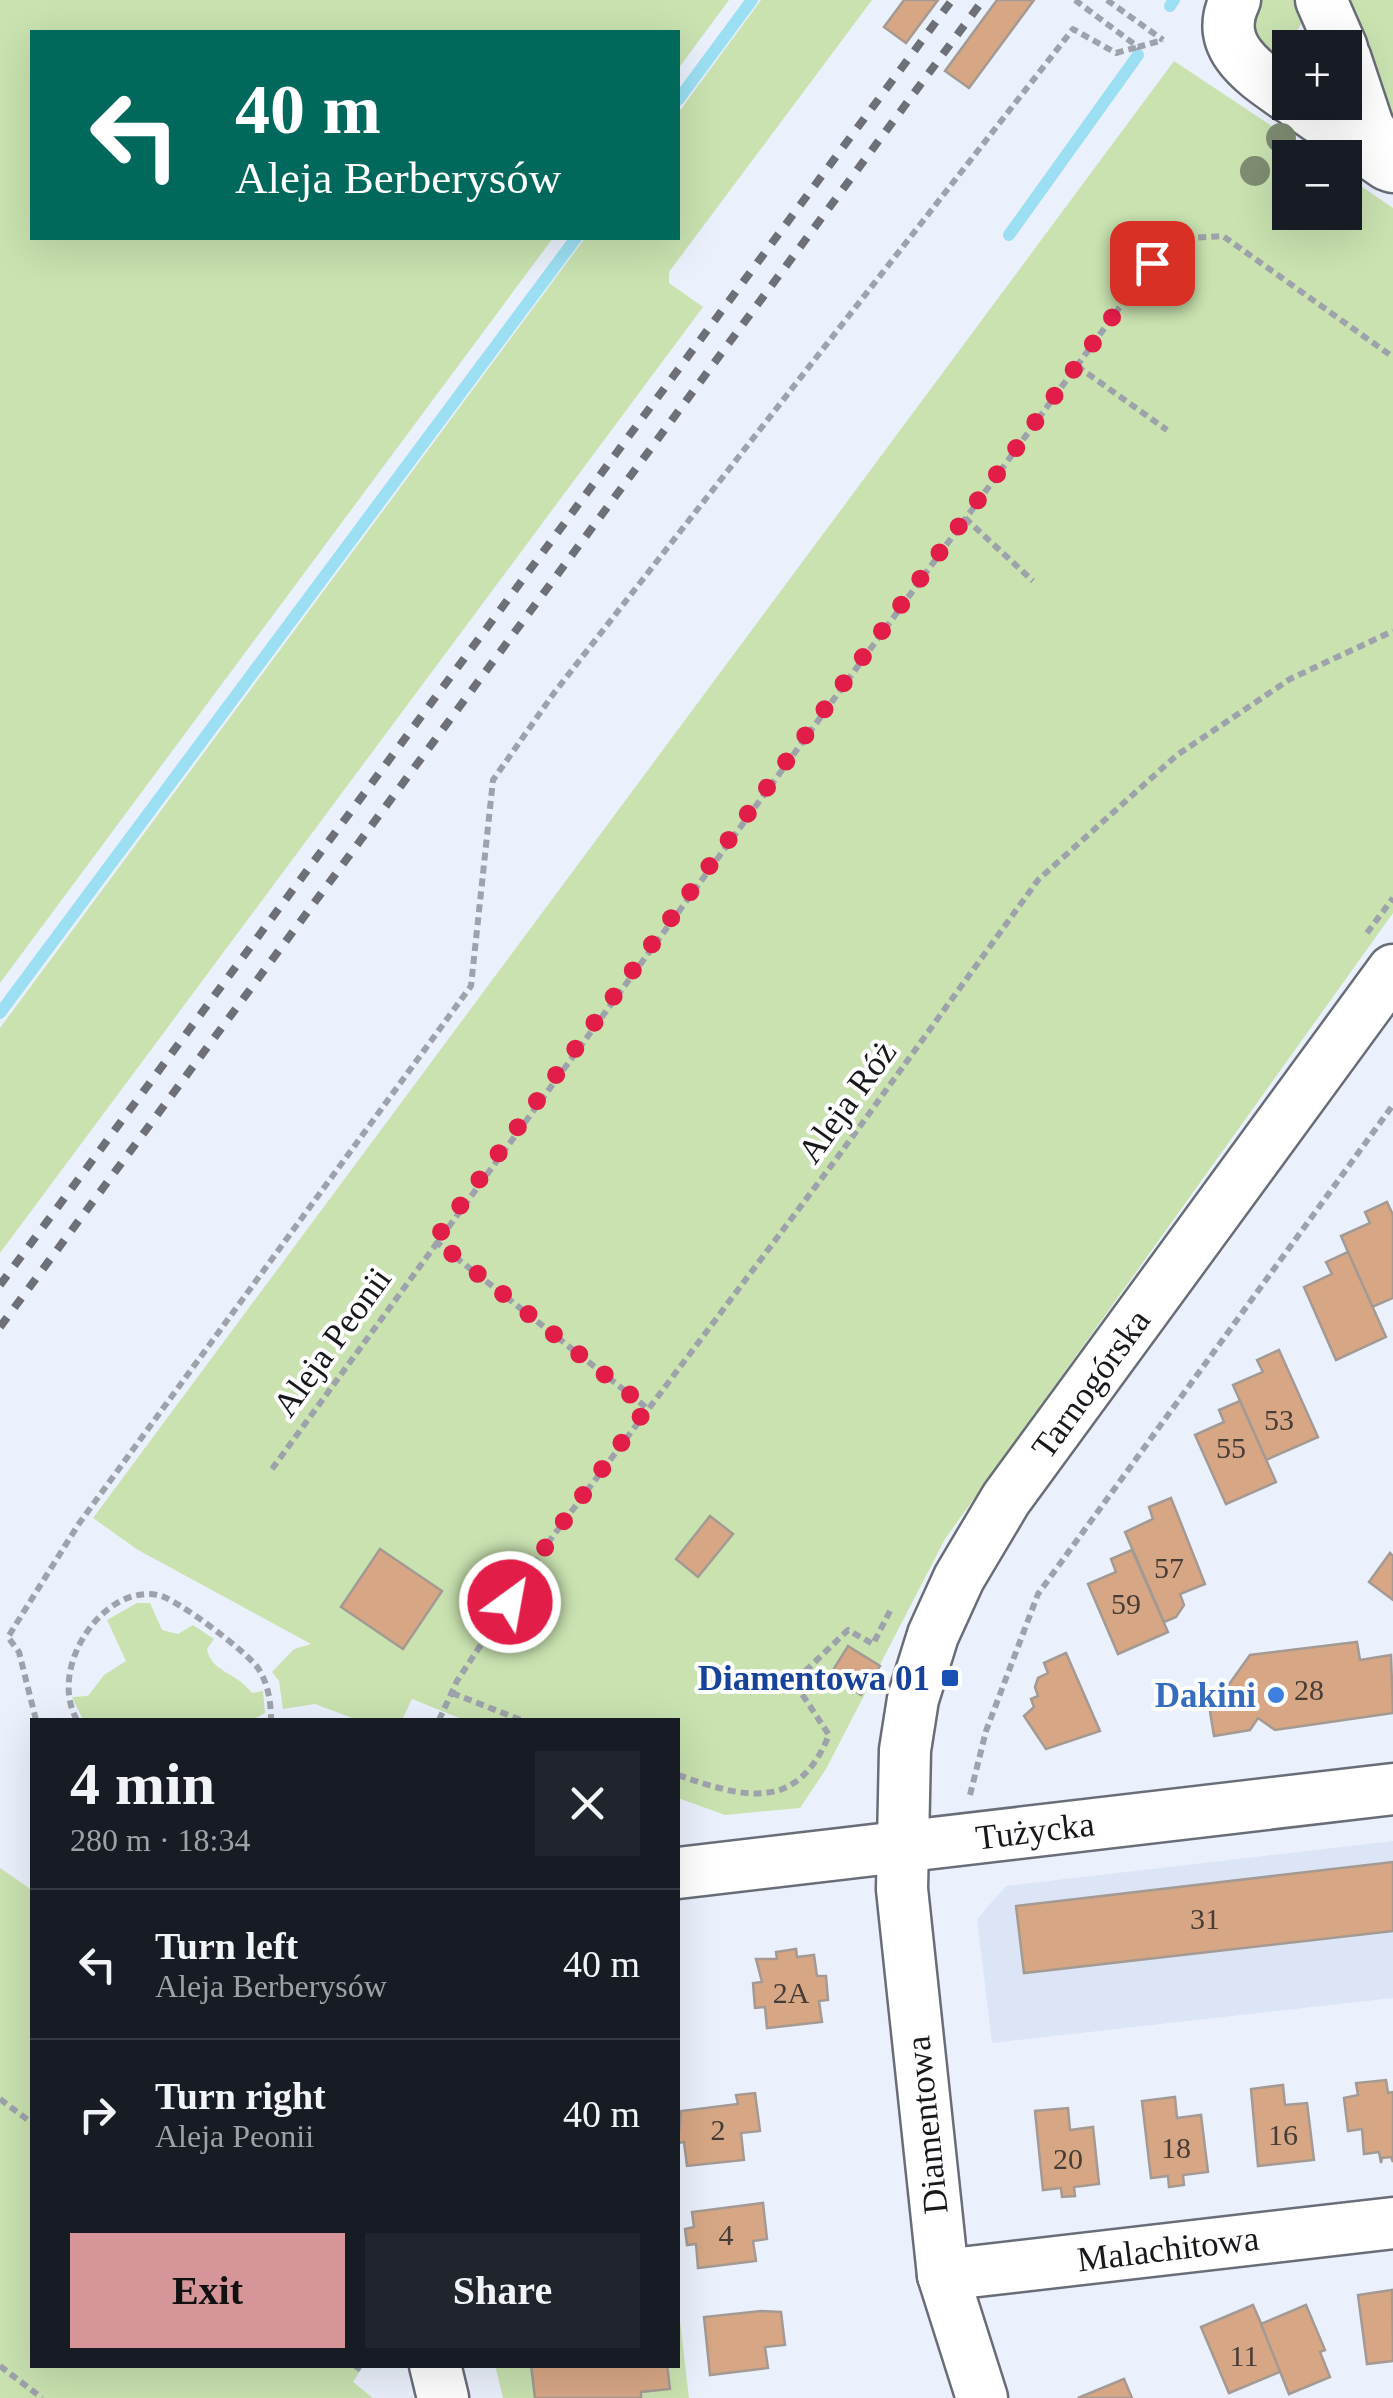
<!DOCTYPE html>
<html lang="en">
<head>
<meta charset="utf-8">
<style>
  :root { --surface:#171b24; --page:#20242c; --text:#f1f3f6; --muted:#9ea1a6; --line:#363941; --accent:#d69699 }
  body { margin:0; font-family:"Times New Roman",serif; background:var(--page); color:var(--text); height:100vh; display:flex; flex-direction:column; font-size:38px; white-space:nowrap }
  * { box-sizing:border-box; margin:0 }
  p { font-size:32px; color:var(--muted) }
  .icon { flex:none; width:55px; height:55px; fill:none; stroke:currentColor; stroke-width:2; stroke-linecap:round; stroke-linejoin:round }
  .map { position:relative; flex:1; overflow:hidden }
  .drawer { position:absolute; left:30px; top:1718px; width:650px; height:650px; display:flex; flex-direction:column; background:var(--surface); border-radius:0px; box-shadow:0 10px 40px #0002 }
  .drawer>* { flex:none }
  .guide { position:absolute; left:30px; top:30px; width:650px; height:210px; border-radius:0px; box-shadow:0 10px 40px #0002; background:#00695c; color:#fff; overflow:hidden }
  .controls { position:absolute; left:1272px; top:30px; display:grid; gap:20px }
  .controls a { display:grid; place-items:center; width:90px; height:90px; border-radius:0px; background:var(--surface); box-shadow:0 10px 40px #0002; font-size:50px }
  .pin { position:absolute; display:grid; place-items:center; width:85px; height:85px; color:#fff; margin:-42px; border-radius:20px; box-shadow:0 5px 15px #0006 }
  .me { position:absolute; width:110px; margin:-55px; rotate:32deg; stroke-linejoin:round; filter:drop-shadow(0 0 8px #0008) }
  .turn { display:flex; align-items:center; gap:35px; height:210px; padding:0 40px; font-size:45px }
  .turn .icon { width:130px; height:130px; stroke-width:2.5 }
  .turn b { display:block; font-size:70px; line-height:85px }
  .round { display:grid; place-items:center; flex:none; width:105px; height:105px; border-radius:0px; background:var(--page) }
  .headline { display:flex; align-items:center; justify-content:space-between; height:170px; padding:0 40px }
  h1 { font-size:60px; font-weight:700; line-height:75px }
  .cta { display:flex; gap:20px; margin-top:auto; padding:20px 40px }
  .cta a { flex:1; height:115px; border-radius:0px; background:var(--accent); color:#111; font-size:40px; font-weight:700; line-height:115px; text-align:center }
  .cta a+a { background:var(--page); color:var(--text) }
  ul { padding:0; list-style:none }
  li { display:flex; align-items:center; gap:30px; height:150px; padding:0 40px; border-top:2px solid var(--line) }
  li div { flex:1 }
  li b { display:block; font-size:38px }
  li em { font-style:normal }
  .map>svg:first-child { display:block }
  .built { fill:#dce5f6 }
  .green { fill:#c9e2b0 }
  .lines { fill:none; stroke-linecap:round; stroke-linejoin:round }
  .stream { stroke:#9cdff3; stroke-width:12 }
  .building { fill:#d7a785; stroke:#a49a93; stroke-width:2.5 }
  .minor-casing { stroke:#696d77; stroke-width:55 }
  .path { stroke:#9ea2ab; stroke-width:6; stroke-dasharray:8 5; stroke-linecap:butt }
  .minor { stroke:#fff; stroke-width:50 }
  .rail { stroke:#6d7077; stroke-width:8; stroke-dasharray:12 12; stroke-linecap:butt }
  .tree { fill:#7f8d73 }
  .route { stroke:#e11d48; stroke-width:18; stroke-dasharray:0 32.4 }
  .transit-dot { fill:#1a4fb4; stroke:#fefefe; stroke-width:4 }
  .shop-dot { fill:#3f7fe0; stroke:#fefefe; stroke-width:4 }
  .labels { text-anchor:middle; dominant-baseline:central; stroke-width:8; stroke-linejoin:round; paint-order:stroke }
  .number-label { font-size:30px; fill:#473c36 }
  .street-label { font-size:35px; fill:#17181c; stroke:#fefefe }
  .transit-label { font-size:35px; font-weight:bold; fill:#164399; stroke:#fefefe; text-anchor:end }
  .shop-label { font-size:35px; font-weight:bold; fill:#366cbe; stroke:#fefefe; text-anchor:end }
</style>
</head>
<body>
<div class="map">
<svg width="1393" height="2398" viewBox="0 0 1393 2398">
  <rect width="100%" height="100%" fill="#ebf1fc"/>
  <polygon class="built" points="1393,1841 1393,1998 992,2043 977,1919 1006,1886"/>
  <g class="green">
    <polygon points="0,0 729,0 678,69 678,32 32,32 32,238 553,238 0,983"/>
    <polygon points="761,0 872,0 669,272 669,283 703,307 0,1253 0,1028 585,238 678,238 678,113"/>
    <polygon points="1260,0 1293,0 1302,23 1273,67 1247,40 1254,5"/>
    <polygon points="1349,0 1393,0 1393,128 1355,9"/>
    <polygon points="1174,61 1318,157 1290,158 1290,212 1345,212 1345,175 1393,208 1393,913 945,1539 826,1769 800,1808 725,1815 678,1798 678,1720 464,1720 412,1699 402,1720 357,1720 315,1704 283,1709 279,1681 272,1672 294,1649 311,1644 138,1550 93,1518"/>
    <path d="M137 1603H150L162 1630 178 1634 193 1625 214 1639 207 1649C211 1672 235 1671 252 1693L263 1691 265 1713 252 1720H83L72 1697 88 1696 104 1675 126 1661 107 1620Z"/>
    <polygon points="0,1868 32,1890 32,2365 364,2365 353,2382 373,2398 0,2398"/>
    <polygon points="678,2304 689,2398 503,2398 495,2365 678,2365"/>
  </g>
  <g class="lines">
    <g class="stream">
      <polyline points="1170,6 1174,0"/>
      <polyline points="678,100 752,0"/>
      <polyline points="1009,235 1138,55"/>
      <polyline points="0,1013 576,238"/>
    </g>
  </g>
  <g class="building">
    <polygon points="904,0 938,0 906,43 884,27"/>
    <polygon points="997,0 1034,0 969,88 945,71"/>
    <polygon points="1387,1202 1393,1215 1393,1298 1372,1307 1341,1236 1370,1223 1365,1212"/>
    <polygon points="1348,1252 1386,1337 1336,1360 1304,1287 1332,1274 1326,1262"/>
    <polygon points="1279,1350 1318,1437 1266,1460 1233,1385 1263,1372 1257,1360"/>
    <polygon points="1240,1401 1276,1482 1226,1504 1195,1435 1224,1422 1219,1410"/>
    <polygon points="1171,1498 1205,1584 1180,1594 1184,1605 1176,1617 1164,1622 1125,1532 1153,1519 1149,1507"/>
    <polygon points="710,1516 733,1534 698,1577 676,1559"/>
    <polygon points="380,1549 442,1591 403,1649 341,1607"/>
    <polygon points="1132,1550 1168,1632 1118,1654 1088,1584 1116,1572 1111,1559"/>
    <polygon points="1390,1553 1393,1556 1393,1600 1369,1582"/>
    <polygon points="1357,1642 1360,1660 1391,1655 1393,1713 1275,1730 1258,1718 1250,1730 1214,1736 1210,1711 1250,1655"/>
    <polygon points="848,1646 880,1666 861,1695 830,1675"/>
    <polygon points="1066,1653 1100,1731 1046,1749 1024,1716 1034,1707 1031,1699 1038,1696 1035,1687 1038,1678 1048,1673 1044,1663"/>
    <polygon points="1393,1862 1393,1931 1024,1973 1016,1906"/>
    <polygon points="796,1949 797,1957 814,1955 817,1976 826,1976 828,2000 819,2001 822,2022 767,2028 765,2007 755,2008 753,1983 762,1982 756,1959 777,1959 776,1952"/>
    <polygon points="1386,2080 1388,2093 1393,2092 1393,2162 1391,2157 1382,2158 1381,2163 1379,2152 1364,2154 1362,2129 1348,2131 1344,2098 1358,2095 1356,2083"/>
    <polygon points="1283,2085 1285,2105 1307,2103 1314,2160 1258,2166 1251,2089"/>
    <polygon points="755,2093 760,2131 741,2133 744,2160 687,2166 684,2142 678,2143 681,2111 738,2104 736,2095"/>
    <polygon points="1175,2097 1177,2118 1201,2115 1208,2172 1183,2175 1184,2185 1169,2187 1168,2176 1151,2178 1142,2101"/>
    <polygon points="1068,2108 1070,2130 1093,2127 1099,2184 1074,2187 1075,2196 1062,2197 1061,2188 1043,2190 1035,2111"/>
    <polygon points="763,2203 767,2239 753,2241 756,2261 698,2268 696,2244 687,2245 685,2229 694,2227 692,2212"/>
    <polygon points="1392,2290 1393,2361 1367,2364 1358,2295"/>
    <polygon points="1253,2305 1282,2371 1229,2393 1201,2327"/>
    <polygon points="1306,2305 1325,2350 1320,2352 1330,2377 1289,2394 1261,2324"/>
    <polygon points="761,2311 781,2312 785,2345 765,2347 768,2368 710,2375 704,2317"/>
    <polygon points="531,2365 667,2365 670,2389 641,2392 641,2398 535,2398"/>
    <polygon points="1124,2379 1132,2398 1078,2398"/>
  </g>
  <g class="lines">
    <g class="minor-casing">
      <g id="minor">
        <path d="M1235 0C1212 48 1256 74 1290 98"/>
        <polyline points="1321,0 1342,48"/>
        <polyline points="1345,57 1368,126 1393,167"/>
        <polyline points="1296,102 1387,165"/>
        <polyline points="678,1873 1393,1789"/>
        <polyline points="943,2275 1393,2223"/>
        <polyline points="435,2365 443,2398"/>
        <polyline points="982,2398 943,2275 902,1889 905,1750 913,1699 933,1635 959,1578 1006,1499 1393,970"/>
      </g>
    </g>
    <g class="path">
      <polyline points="1075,0 1138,47 1163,40"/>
      <polyline points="1107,0 1163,40"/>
      <polyline points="1077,366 1167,430"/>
      <polyline points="965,518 1033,581"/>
      <polyline points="1367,933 1393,898"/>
      <polyline points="435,1241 647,1408"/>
      <polyline points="272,1469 1152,263 1188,238 1223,236 1393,357"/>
      <polyline points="452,1693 521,1720"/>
      <polyline points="36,1720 19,1652 8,1637 78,1525 471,986 493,780 554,693 1073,29 1116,53 1138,47"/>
      <path d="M77 1720C47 1668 103 1584 158 1595 176 1598 247 1652 258 1668 268 1683 271 1702 271 1720"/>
      <polyline points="439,1720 457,1681 550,1540 837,1158 1038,880 1177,755 1290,679 1393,631"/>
      <path d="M678 1775C744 1798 797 1813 829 1735L794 1682 848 1630 873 1644 891 1609"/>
      <polyline points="970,1795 986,1731 1038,1594 1393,1105"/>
      <polyline points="0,2099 32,2123"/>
      <polyline points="354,2365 361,2370"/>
      <polyline points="0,2366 42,2398"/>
    </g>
    <use href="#minor" class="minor"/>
    <g class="rail">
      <polyline points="0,1285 952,0"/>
      <polyline points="0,1327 983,0"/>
    </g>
  </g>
  <g class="tree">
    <circle cx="1281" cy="138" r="15"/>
    <circle cx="1255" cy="171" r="15"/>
  </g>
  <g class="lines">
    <polyline class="route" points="510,1602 550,1540 647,1408 435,1240 1152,263"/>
  </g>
  <rect class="transit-dot" x="940" y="1668" width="20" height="20" rx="5"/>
  <circle class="shop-dot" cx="1276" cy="1695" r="10"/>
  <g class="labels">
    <g class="number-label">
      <text x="1279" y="1419">53</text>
      <text x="1231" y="1447">55</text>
      <text x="1169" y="1567">57</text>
      <text x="1126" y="1603">59</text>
      <text x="1309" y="1689">28</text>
      <text x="1205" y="1918">31</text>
      <text x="791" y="1992">2A</text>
      <text x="718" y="2129">2</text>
      <text x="1283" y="2134">16</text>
      <text x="1176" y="2147">18</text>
      <text x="1068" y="2158">20</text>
      <text x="726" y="2234">4</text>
      <text x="1244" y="2355">11</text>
    </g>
    <g class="street-label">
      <text transform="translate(847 1102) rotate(-54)">Aleja Róż</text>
      <text transform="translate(332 1342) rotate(-54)">Aleja Peonii</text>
      <text transform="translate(1091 1384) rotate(-54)">Tarnogórska</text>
      <text transform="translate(1035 1831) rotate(-7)">Tużycka</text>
      <text transform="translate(927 2125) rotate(-96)">Diamentowa</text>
      <text transform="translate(1168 2249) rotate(-7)">Malachitowa</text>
    </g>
    <g class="transit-label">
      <text x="930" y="1678">Diamentowa 01</text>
    </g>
    <g class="shop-label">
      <text x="1256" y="1695">Dakini</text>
    </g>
  </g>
</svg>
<div class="controls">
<a>+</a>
<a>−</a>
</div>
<div class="pin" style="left:1152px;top:263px;background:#d93025"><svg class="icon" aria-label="arrive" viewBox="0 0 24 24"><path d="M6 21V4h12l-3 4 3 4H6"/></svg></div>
<svg class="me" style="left:510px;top:1602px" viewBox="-20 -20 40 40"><circle r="17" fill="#e11d48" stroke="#fff" stroke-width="3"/><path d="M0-11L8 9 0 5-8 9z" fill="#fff"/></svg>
<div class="guide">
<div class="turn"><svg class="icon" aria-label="left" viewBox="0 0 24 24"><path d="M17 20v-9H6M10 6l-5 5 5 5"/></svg><div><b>40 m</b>Aleja Berberysów</div></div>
</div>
<section class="drawer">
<div class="headline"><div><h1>4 min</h1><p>280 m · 18:34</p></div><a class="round"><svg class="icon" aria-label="close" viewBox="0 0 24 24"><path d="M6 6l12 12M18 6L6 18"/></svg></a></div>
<ul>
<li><svg class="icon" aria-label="left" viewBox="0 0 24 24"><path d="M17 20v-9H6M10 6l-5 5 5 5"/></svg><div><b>Turn left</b><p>Aleja Berberysów</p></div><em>40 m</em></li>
<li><svg class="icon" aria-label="right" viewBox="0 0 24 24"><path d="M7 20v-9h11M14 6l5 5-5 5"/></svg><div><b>Turn right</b><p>Aleja Peonii</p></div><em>40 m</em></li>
</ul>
<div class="cta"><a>Exit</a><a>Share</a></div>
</section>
</div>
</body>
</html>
